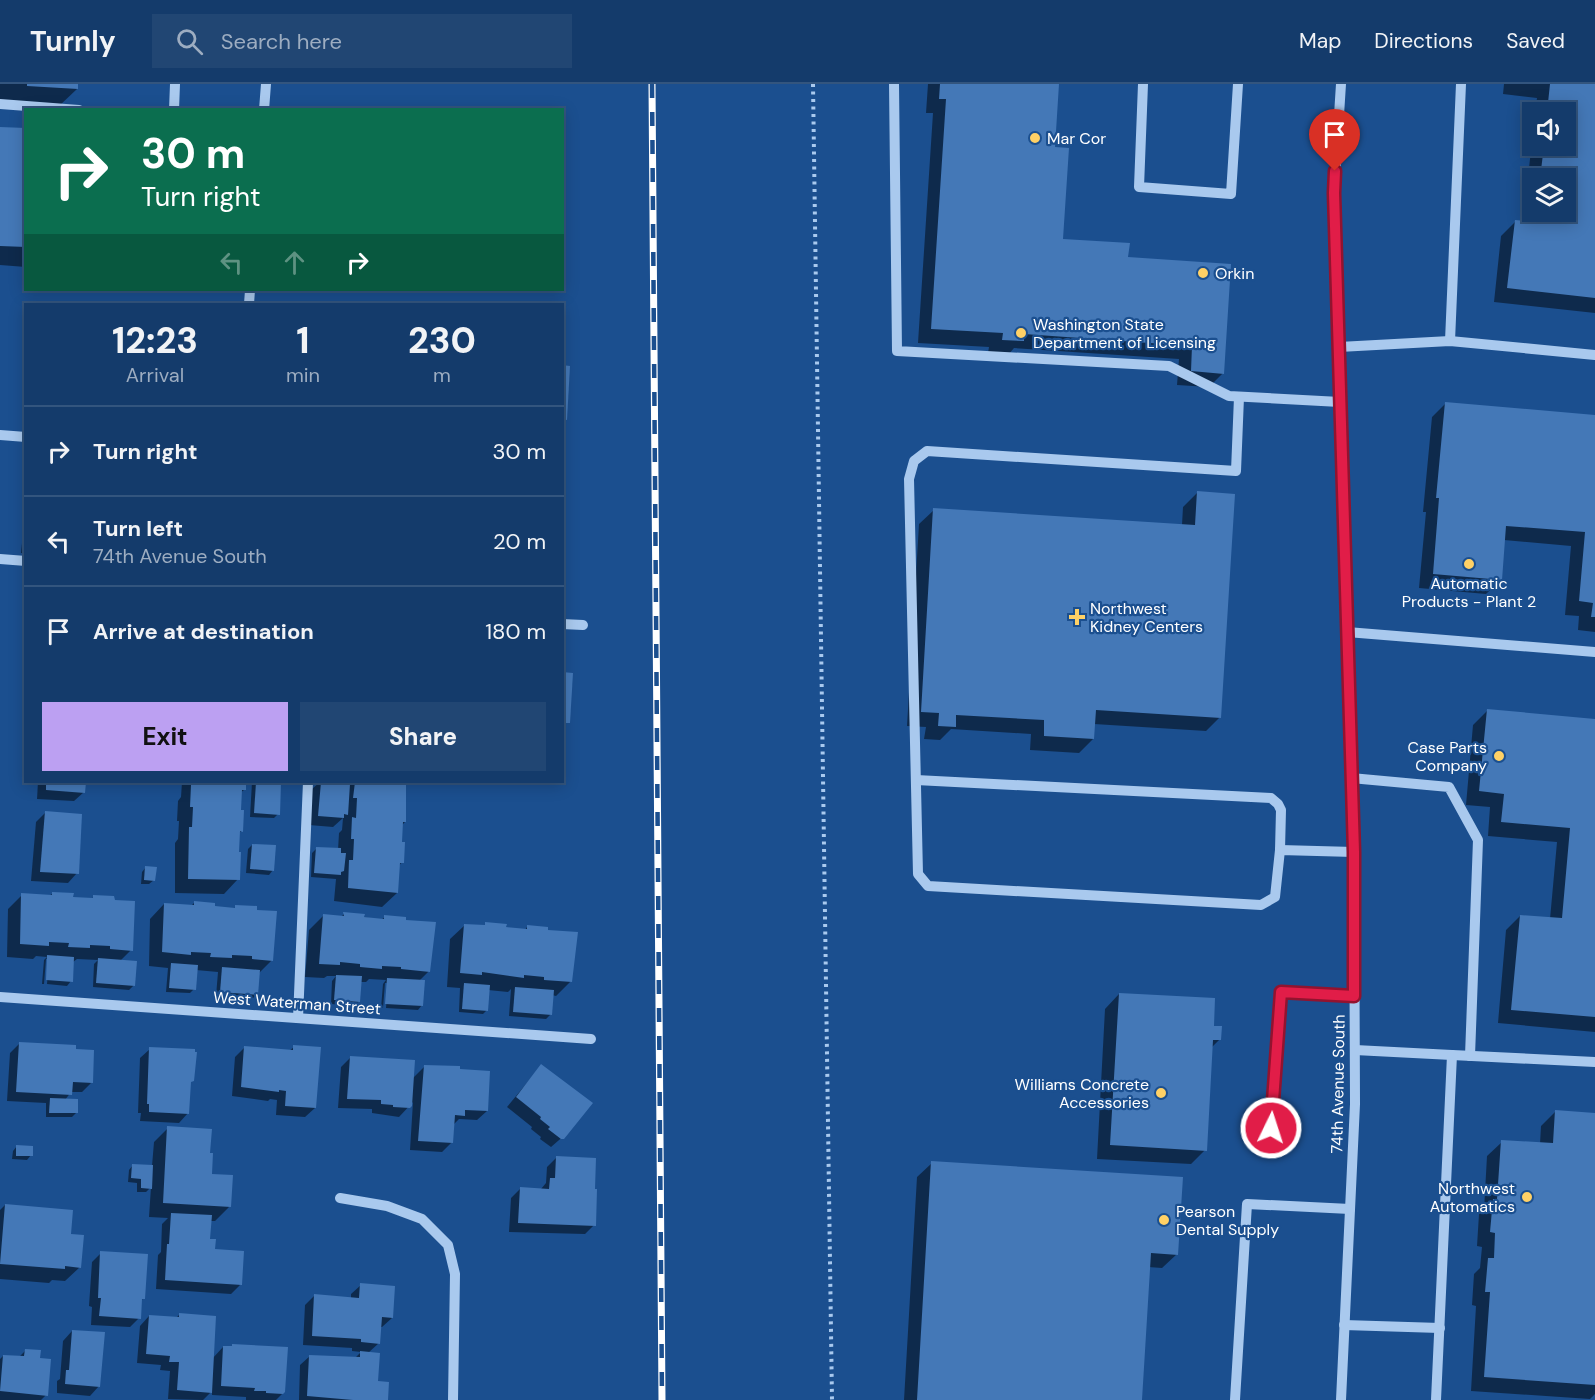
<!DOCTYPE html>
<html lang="en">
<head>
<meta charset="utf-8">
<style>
  :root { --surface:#143b6b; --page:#214673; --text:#f1f3f6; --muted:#9dadc1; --line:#33557e; --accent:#bca0f2 }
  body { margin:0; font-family:"DM Sans",sans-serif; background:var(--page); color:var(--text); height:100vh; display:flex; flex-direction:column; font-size:22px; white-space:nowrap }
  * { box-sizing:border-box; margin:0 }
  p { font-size:20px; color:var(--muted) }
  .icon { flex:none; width:33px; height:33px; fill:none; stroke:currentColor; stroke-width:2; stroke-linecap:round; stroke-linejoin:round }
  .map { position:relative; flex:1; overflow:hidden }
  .side { position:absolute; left:24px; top:219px; width:540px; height:480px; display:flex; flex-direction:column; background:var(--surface); border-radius:0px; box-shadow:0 3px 15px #0003,0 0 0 2px var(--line) }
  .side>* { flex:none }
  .top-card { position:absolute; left:24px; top:24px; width:540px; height:183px; border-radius:0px; box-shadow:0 3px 15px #0003,0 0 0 2px var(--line); background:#0b6e4f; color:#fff; overflow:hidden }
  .buttons { position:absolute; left:1522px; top:18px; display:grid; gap:12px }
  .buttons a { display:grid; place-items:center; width:54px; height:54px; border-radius:0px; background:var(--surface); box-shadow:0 3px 15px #0003,0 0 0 2px var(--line); font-size:30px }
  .pin { position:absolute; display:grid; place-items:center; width:51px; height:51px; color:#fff; margin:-62px -26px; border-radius:50% 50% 50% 0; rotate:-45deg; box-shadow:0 0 6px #0007 }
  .pin .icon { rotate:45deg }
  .me { position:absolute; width:66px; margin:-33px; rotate:4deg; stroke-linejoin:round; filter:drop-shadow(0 0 4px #0008) }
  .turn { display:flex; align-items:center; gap:21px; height:126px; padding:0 18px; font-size:27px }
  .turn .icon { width:78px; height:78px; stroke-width:2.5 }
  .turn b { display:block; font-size:42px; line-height:51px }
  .lanes { display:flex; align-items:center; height:57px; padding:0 18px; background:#0003; justify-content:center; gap:30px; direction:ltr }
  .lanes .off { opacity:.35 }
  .eta { display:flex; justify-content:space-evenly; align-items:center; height:102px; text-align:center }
  .eta b { font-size:36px; font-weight:800; line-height:42px }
  .button { display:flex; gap:12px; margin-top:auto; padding:12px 18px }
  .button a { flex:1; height:69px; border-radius:0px; background:var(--accent); color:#111; font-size:24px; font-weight:800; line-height:69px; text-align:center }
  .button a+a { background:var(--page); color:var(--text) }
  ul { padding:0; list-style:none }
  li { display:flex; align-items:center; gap:18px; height:90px; padding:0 18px; border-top:2px solid var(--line) }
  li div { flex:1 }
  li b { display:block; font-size:22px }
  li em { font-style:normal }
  header { display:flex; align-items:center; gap:36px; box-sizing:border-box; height:84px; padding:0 30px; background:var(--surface); border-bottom:2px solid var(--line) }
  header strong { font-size:28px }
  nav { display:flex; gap:33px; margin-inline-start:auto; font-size:21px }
  .search { width:420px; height:54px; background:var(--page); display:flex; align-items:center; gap:15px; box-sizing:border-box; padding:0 21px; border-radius:0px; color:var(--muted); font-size:22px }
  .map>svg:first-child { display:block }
  .shadow { fill:#0007; fill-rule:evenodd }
  .building { fill:#4478b7 }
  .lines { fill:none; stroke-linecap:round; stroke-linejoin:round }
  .path { stroke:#a9c9ee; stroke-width:4; stroke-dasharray:3 4.5; stroke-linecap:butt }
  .minor { stroke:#a9c9ee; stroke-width:10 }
  .rail-casing { stroke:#fff; stroke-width:7 }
  .rail { stroke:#1b4f8f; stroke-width:4.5; stroke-dasharray:14; stroke-linecap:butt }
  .route-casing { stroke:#92132f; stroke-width:15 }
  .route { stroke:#e11d48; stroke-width:10 }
  .poi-dot { fill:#ffd166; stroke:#1b4f8f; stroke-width:2 }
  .labels { text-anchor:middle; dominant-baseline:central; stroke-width:4.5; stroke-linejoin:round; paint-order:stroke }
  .poi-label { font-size:16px; fill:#fff; stroke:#1b4f8f; text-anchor:start }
  .street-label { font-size:16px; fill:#fff; stroke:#1b4f8f }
</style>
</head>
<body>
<header>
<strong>Turnly</strong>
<div class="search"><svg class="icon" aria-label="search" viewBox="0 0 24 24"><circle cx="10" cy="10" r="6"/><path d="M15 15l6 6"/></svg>Search here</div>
<nav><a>Map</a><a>Directions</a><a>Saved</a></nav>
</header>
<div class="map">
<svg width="1595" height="1316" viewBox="0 0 1595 1316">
  <rect width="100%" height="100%" fill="#1b4f8f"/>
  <g class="shadow">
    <polygon points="0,0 77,0 77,5 58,23 0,19"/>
    <polygon points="928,0 1058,0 1053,64 1061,156 1127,175 1223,289 1209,303 1177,301 1179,275 1014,264 1008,271 988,269 989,263 918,259 933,29 926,29"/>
    <path d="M1504 0H1595V229L1494 218 1501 152 1515 138H1523L1533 48V62H1566V28H1535L1537 14 1503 10ZM1533 94H1566V128H1533Z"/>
    <polygon points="0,44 26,46 26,183 0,181"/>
    <polygon points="1446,319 1595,333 1595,548 1578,546 1579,532 1565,531 1571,462 1504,456 1500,496 1486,510 1419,504 1426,428 1423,428 1432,333"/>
    <polygon points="1197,409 1220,633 1206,647 1094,640 1093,655 1079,669 1030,666 1031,650 951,645 940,656 924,655 926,643 907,642 919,440 934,426 1182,441 1183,423"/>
    <polygon points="26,420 26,469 21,469"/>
    <polygon points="1487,627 1595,637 1595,948 1498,939 1506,846 1520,832 1550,835 1557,758 1488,752 1490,723 1466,721 1473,641"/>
    <polygon points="38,698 85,698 84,708 74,717 37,715"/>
    <polygon points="182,698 245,698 244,706 240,709 241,747 238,750 238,795 224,810 175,809 175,759 178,755 179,737 177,737 178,717 181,713"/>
    <polygon points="252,698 280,698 278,730 274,734 250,733"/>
    <polygon points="320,698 405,698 405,738 402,741 400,760 402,778 398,783 397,809 382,823 334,817 336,795 311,793 312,769 317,764 338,766 339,749 342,746 343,734 333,743 309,741 312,705"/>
    <polygon points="45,729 77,789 68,799 31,797 36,738"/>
    <polygon points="252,761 273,786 269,791 246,789 248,765"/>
    <polygon points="146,783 154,796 149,800 141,800 142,788"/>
    <polygon points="52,810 72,814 91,815 94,813 131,866 120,877 134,901 129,906 93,903 94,880 98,876 77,875 73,878 71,897 67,902 47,900 49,875 46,875 44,900 42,900 44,876 47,873 36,872 33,875 7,873 8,825 22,811 49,812"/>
    <polygon points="194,819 214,824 233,825 236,823 272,876 258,890 257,910 253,914 216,912 218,888 196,886 194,905 190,909 166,908 168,884 149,882 150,835 164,820 191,822"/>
    <polygon points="344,830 381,836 385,833 429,887 418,898 422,921 418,926 386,924 388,899 385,899 383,924 381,924 383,900 386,896 369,895 366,898 360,898 359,917 355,922 331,920 332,897 336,892 327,892 324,894 305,893 309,846 323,832 341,833"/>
    <polygon points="465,841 525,846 527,843 571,897 556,912 552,911 551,930 546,935 509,932 511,905 508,908 488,906 487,926 483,930 459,928 460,904 447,903 450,855"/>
    <polygon points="1119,910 1212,943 1220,955 1211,964 1205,1066 1191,1080 1097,1075 1105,925"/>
    <polygon points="19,960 91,999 82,1008 71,1008 65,1016 76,1029 72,1033 46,1033 46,1019 7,1017 10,969"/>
    <polygon points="294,963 315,1024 305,1033 276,1031 277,1016 270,1015 268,1017 232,1012 235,973 244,964 289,967"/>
    <polygon points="150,965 189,1000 188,1029 179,1039 140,1037 141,1029 138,1029 140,974"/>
    <polygon points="350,974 413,994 425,982 487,1027 477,1036 459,1035 454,1040 452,1058 442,1068 410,1066 413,1018 399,1033 372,1029 372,1025 338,1024 341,983"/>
    <polygon points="541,982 566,1050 551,1063 540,1055 541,1053 531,1045 532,1043 507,1023"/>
    <polygon points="1555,1028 1595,1030 1595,1310 1590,1315 1471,1307 1476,1222 1472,1221 1474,1190 1480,1184 1482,1163 1477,1162 1479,1130 1484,1126 1487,1072 1502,1058 1540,1060 1541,1042"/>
    <polygon points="168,1044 209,1071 210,1091 229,1123 215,1137 210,1137 209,1157 214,1167 240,1201 231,1210 156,1205 158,1171 161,1168 162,1140 168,1134 149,1133 151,1103 146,1108 137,1108 137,1099 128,1098 129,1086 133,1081 152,1082 154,1058"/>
    <polygon points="17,1062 31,1071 27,1076 12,1075 13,1067"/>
    <polygon points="556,1074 594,1141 585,1150 509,1148 511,1114 520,1105 541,1105 546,1099 547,1083"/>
    <polygon points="932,1079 1177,1170 1162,1184 1148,1183 1140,1316 904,1316 917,1093"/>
    <polygon points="5,1121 80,1183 65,1197 52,1196 49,1199 0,1195 0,1126"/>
    <polygon points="101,1169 144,1214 140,1217 139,1234 130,1243 91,1241 92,1223 89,1222 92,1178"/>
    <polygon points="361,1201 392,1234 382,1243 380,1243 379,1259 368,1269 377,1298 386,1316 299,1316 300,1281 310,1272 355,1274 361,1268 352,1267 352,1264 303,1261 305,1221 315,1211 351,1215 351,1210"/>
    <polygon points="179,1231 212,1275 223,1263 284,1308 276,1316 246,1316 246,1313 212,1311 212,1307 203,1316 168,1315 170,1287 160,1286 161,1281 137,1279 140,1242 149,1232 176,1234"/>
    <polygon points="72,1247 99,1302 90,1312 57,1309 57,1297 60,1295 63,1257"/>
    <polygon points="26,1266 39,1276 46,1311 41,1316 0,1316 0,1275 3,1272 19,1273"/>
  </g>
  <g class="building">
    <polygon points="27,0 78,0 78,5 27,2"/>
    <polygon points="940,0 1059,0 1055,63 1069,64 1063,155 1130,159 1128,173 1231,180 1224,290 1191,287 1192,262 1024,250 1024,257 1002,256 1003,249 931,245 946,15 939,15"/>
    <polygon points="1550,0 1595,0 1595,214 1507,204 1515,136 1535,138 1536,128 1566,128 1566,94 1540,94 1544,62 1566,62 1566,28 1547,28"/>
    <polygon points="0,43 26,44 26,163 0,162"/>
    <polygon points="562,281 570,282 567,336 562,335"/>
    <polygon points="1445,318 1595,331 1595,533 1591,533 1593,519 1579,517 1585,448 1506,442 1502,496 1433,490 1439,414 1436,414"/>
    <polygon points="1197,407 1235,410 1221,634 1096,626 1094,655 1044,652 1044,636 956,631 956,643 938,642 939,629 921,628 933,424 1195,441"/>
    <polygon points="562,588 573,589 570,639 562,639"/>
    <polygon points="1487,625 1595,635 1595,933 1511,926 1520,831 1562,834 1570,744 1501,738 1504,710 1479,707"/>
    <polygon points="46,698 86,698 85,709 46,706"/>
    <polygon points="195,698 246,698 246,706 242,706 241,726 244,726 243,748 240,747 239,768 241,768 240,796 188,795 189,743 192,743 193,723 190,723 191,701 195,701"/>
    <polygon points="256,698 281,698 280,731 254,729"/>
    <polygon points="321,698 346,698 345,700 350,700 348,731 344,730 344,734 318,732"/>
    <polygon points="355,698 406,698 406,738 403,738 402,758 405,758 404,779 400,779 398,809 348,804 349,776 353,776 354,755 351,755 352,733 356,734 357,714 353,714"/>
    <polygon points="45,727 82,730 79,790 40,788"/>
    <polygon points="252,760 276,761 274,787 250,785"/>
    <polygon points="316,763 341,764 341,769 346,769 344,787 341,788 341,791 314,789"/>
    <polygon points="145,782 157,783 155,797 144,796"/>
    <polygon points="52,808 74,809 73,813 93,814 93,811 114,812 115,816 135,817 133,867 110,865 110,862 90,861 90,864 68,863 69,859 49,858 49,862 20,860 21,809 52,811"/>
    <polygon points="194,817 215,819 215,822 235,824 235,821 257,822 257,826 277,827 273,877 252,875 252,872 232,871 232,874 210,873 211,869 191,868 191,871 162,868 164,819 194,821"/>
    <polygon points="343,828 365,830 364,833 384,835 384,831 406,833 406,836 436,838 430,888 401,885 401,883 382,882 382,885 360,883 360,880 340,878 340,881 319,880 323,830 344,832"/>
    <polygon points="485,838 507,840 506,843 527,845 527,841 548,843 548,846 578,848 572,898 544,896 544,893 524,891 524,894 482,888 482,891 460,889 464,840 485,841"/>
    <polygon points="47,871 74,873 73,898 46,896"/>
    <polygon points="98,874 137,877 135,902 96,899"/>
    <polygon points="171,879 198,881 196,906 169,904"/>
    <polygon points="222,883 260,886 258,911 220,908"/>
    <polygon points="336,891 362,892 360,918 334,916"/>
    <polygon points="387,894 425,896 423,922 385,920"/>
    <polygon points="464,899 490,901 488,927 462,925"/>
    <polygon points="515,903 554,906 552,931 513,928"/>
    <polygon points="1119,909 1215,914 1214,942 1222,942 1221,956 1213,956 1207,1067 1110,1061"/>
    <polygon points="19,958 76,961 76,965 94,966 93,999 73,998 72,1011 16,1008"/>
    <polygon points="293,961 321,963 316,1024 285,1022 286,1007 279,1006 279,1008 241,1003 244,962 293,966"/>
    <polygon points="149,963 195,965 195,968 197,968 194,997 191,998 189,1030 149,1028 149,1020 147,1020"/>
    <polygon points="350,972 415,976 412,1022 410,1024 393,1023 393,1021 381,1020 381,1016 347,1015"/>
    <polygon points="541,980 593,1019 564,1055 561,1055 548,1045 550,1043 540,1035 541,1033 516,1013"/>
    <polygon points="424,981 460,982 460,985 490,987 488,1027 465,1026 465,1032 455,1031 453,1059 418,1057"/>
    <polygon points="50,1014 78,1015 78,1029 49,1029"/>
    <polygon points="1555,1026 1595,1029 1595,1301 1484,1293 1490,1208 1485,1208 1488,1174 1494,1174 1495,1149 1490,1148 1493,1115 1497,1115 1501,1056 1553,1059"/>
    <polygon points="167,1042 212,1045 210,1069 213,1069 212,1090 233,1091 231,1123 163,1119"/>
    <polygon points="16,1061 33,1062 33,1072 16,1072"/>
    <polygon points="556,1072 596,1074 595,1105 597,1105 596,1142 518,1139 520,1103 549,1105 550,1094 555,1094"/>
    <polygon points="931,1077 1183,1093 1178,1171 1151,1169 1142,1316 917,1316"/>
    <polygon points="132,1080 153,1081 152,1105 141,1104 141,1095 131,1094"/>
    <polygon points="5,1120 73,1126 71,1150 84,1151 81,1184 65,1182 65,1185 0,1180"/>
    <polygon points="171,1129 212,1131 210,1155 216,1155 215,1165 244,1167 242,1201 165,1196 167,1160 169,1160"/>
    <polygon points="100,1167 148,1170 145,1215 142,1215 141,1235 99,1232 101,1214 98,1214"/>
    <polygon points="360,1199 395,1202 393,1234 382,1233 380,1260 361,1258 361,1255 312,1252 314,1210 359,1214"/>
    <polygon points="179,1229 216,1232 212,1309 177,1306 179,1278 169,1278 170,1272 146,1270 149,1231 179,1233"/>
    <polygon points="72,1246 105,1248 100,1303 65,1300 66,1286 69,1286"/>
    <polygon points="232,1260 288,1263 285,1308 283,1310 266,1309 266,1307 254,1307 255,1304 221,1302 223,1262 232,1262"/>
    <polygon points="25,1265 41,1266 40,1274 51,1275 48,1312 0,1307 3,1271 24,1272"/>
    <polygon points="360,1267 380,1269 378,1297 389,1298 388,1316 353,1316 307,1312 309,1271 360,1273"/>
  </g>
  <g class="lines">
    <polyline class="path" points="813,0 832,1316"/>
    <g class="minor">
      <polyline points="894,0 897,267 1169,282 1229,312 1340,318"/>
      <polyline points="1143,0 1139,103 1231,110 1238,0"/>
      <polyline points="1341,0 1334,109 1354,775 1355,1020 1341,1316"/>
      <polyline points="0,20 79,26"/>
      <polyline points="174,26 175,0"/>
      <polyline points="264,26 266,0"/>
      <polyline points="249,220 250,206"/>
      <polyline points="1450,257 1461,0"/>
      <polyline points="1339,263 1450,257 1595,271"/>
      <polyline points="1239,313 1236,387 927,367 914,377 909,395 918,790 928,802 1261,821 1275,813 1280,766 1354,768"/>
      <polyline points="0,351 26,353"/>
      <polyline points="0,475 26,477"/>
      <polyline points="562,540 583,541"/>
      <polyline points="1347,548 1595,568"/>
      <polyline points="1351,694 1449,703 1478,756 1470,972"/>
      <polyline points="916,696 1271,714 1278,720 1281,726 1280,766"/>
      <polyline points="0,913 591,955"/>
      <polyline points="298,934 308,698"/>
      <polyline points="1355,966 1452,971 1436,1316"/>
      <polyline points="1452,971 1595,978"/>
      <polyline points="1270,1067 1281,907 1354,912"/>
      <polyline points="340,1114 387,1122 422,1135 448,1161 455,1190 453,1316"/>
      <polyline points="1344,1241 1440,1244"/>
      <polyline points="1235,1316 1247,1120 1350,1125"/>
    </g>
    <g class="rail-casing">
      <polyline id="rail" points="652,0 662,1316"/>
    </g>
    <use href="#rail" class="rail"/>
  </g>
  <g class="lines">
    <g class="route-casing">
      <polyline id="route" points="1271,1044 1281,908 1354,912 1354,768 1334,109 1335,87"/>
    </g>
    <use href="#route" class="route"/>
  </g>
  <g class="poi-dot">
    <circle cx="1035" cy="54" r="6"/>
    <circle cx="1203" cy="189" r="6"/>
    <circle cx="1021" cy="249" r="6"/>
    <circle cx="1469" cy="480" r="6"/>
    <path d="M1074 524h6v6h6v6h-6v6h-6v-6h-6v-6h6z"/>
    <circle cx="1499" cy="672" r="6"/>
    <circle cx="1161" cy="1009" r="6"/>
    <circle cx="1527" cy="1113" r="6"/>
    <circle cx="1164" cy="1136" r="6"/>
  </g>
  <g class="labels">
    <g class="poi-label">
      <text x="1047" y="54">Mar Cor</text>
      <text x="1215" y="189">Orkin</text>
      <text x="1033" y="240">Washington State<tspan x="1033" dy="18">Department of Licensing</tspan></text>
      <text x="1469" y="499" text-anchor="middle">Automatic<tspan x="1469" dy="18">Products - Plant 2</tspan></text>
      <text x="1090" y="524">Northwest<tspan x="1090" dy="18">Kidney Centers</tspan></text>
      <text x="1487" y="663" text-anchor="end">Case Parts<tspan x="1487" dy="18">Company</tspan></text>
      <text x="1149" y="1000" text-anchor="end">Williams Concrete<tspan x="1149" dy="18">Accessories</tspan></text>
      <text x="1515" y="1104" text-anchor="end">Northwest<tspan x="1515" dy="18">Automatics</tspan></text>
      <text x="1176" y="1127">Pearson<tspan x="1176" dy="18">Dental Supply</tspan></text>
    </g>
    <g class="street-label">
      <text transform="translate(297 919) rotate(4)">West Waterman Street</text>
      <text transform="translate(1338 1000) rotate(-89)">74th Avenue South</text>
    </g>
  </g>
</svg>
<div class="buttons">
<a><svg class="icon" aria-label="sound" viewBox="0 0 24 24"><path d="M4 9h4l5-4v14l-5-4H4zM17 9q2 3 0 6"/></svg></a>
<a><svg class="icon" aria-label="layers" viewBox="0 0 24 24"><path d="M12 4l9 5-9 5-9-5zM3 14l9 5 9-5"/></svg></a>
</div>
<div class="pin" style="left:1335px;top:87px;background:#d93025"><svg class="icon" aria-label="arrive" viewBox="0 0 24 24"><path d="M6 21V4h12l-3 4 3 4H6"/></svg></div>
<svg class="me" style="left:1271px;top:1044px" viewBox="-20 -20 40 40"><circle r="17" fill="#e11d48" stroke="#fff" stroke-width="3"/><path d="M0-11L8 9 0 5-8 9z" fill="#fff"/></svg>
<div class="top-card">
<div class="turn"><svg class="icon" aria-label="right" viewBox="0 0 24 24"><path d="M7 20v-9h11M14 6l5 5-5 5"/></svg><div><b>30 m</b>Turn right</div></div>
<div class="lanes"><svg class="icon off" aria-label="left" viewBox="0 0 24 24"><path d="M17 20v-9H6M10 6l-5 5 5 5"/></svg><svg class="icon off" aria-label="ahead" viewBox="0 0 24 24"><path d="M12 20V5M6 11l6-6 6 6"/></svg><svg class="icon" aria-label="right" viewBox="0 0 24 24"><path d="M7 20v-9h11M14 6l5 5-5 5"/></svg></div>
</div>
<section class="side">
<div class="eta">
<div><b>12:23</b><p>Arrival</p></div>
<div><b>1</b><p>min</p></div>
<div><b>230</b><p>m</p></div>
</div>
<ul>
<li><svg class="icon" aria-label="right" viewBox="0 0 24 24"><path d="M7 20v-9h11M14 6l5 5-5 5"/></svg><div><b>Turn right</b></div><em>30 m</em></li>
<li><svg class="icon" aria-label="left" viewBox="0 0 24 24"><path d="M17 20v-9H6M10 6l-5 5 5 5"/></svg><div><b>Turn left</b><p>74th Avenue South</p></div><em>20 m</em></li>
<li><svg class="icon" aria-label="arrive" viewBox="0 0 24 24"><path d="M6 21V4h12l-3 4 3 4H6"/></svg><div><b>Arrive at destination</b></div><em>180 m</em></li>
</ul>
<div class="button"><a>Exit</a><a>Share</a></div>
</section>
</div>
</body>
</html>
